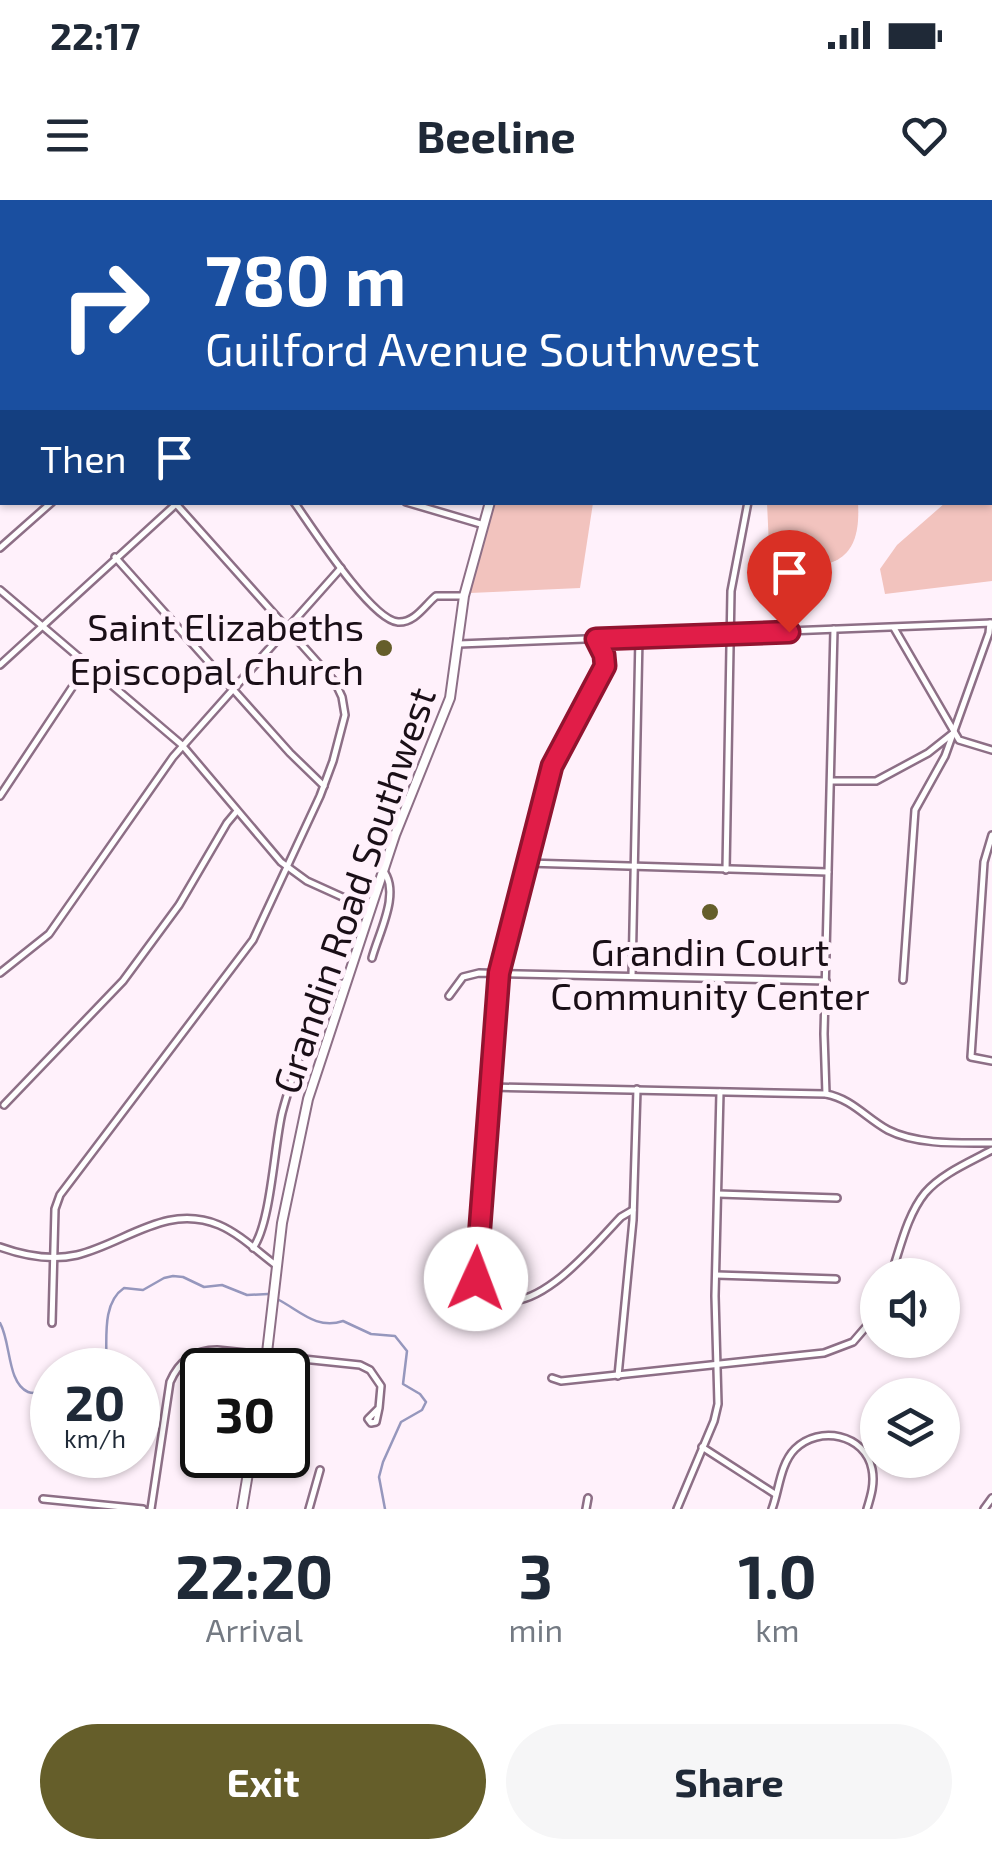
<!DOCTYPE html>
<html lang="en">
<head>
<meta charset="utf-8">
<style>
  :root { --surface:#fff; --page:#f6f6f7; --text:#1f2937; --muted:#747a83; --accent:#655e2a }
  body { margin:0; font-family:"Exo 2",sans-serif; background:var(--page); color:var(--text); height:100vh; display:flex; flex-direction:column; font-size:38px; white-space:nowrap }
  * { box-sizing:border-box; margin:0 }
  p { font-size:32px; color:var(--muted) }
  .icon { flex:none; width:55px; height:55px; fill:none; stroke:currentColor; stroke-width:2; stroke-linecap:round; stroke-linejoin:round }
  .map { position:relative; height:1309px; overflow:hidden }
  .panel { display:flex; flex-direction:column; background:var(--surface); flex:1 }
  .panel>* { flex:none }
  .guide { position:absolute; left:0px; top:0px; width:992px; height:305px; box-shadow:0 2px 8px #0004; background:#1a4fa0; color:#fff; overflow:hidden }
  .tools { position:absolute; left:860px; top:1058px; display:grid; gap:20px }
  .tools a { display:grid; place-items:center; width:100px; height:100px; border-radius:50%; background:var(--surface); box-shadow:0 2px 8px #0004; font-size:50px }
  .speed { position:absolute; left:30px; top:1148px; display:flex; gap:20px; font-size:50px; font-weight:700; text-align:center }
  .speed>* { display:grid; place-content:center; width:130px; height:130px; border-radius:50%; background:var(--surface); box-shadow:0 2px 8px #0004; line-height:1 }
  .speed small { font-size:25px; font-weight:400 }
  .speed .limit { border:5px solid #111; border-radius:15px; background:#fff; color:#111 }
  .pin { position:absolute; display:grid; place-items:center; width:85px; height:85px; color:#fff; margin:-102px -42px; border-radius:50% 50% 50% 0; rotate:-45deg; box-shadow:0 0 10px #0007 }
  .pin .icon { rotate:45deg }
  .me { position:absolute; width:110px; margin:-55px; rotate:2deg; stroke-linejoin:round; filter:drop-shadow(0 0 8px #0008) }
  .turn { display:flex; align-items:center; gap:35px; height:210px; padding:0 40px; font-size:45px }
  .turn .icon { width:130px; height:130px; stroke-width:2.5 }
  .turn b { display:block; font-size:70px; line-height:85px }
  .then { display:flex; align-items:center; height:95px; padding:0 40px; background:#0003; gap:20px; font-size:38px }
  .eta { display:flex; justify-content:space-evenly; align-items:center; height:170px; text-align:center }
  .eta b { font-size:60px; font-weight:700; line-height:70px }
  .primary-button { display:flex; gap:20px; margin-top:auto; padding:20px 40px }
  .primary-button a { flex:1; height:115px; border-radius:60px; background:var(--accent); color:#fff; font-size:40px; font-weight:700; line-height:115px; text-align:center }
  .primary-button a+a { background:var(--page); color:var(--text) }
  .status { display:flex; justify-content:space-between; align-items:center; height:70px; padding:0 50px; background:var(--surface); direction:ltr }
  .status svg { height:28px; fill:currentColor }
  header { display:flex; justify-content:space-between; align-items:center; height:130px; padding:0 40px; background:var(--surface); font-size:45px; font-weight:700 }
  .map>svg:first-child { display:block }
  .park { fill:#f2c3be }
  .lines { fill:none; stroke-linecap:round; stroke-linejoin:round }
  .stream { stroke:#9697bd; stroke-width:2.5 }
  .minor-casing { stroke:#8d6f86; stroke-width:10 }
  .tertiary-casing { stroke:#8d6f86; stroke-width:12 }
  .primary-casing { stroke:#8b62a5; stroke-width:14 }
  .minor { stroke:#fff; stroke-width:5 }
  .tertiary { stroke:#fff; stroke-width:8 }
  .primary { stroke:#debcf7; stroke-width:9 }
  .route-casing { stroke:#92132f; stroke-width:25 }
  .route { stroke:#e11d48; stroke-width:18 }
  .poi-dot { fill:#655e2a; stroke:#fff1fb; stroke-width:4 }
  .labels { text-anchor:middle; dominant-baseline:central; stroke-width:10; stroke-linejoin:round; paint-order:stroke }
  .poi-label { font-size:38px; fill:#1a0f17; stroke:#fff1fb; text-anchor:end }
  .street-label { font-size:38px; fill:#1a0f17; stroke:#fff1fb }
</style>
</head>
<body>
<div class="status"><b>22:17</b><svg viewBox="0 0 49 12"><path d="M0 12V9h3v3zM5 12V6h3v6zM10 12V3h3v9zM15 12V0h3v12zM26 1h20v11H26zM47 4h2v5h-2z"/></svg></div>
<header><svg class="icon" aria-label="menu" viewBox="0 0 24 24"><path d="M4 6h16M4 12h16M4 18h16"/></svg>Beeline<svg class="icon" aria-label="heart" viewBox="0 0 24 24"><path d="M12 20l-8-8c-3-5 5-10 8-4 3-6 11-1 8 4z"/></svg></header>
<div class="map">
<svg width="992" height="1309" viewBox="0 0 992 1309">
  <rect width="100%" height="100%" fill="#fff1fb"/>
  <g class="park">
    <polygon points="992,260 992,381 885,394 880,369 897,345 945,303 990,302"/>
    <polygon points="494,303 593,303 580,388 470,393"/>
    <path d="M767 303H858C862 369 825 369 770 367Z"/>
  </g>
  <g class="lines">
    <g class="stream">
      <path d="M279 1100C300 1111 317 1130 343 1121L371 1134 395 1136 407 1151 403 1184 420 1194 426 1202 422 1210 401 1222 383 1262 379 1277 385 1309"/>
      <path d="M0 1123C11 1142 7 1183 28 1192 35 1195 45 1191 52 1192"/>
      <path d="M106 1170C108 1144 100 1104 124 1088L143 1090 164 1078 173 1076 183 1077 204 1087 222 1085 247 1095 268 1094"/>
    </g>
    <g class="minor-casing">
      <g id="minor">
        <polyline points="122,0 124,2"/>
        <polyline points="385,0 385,2"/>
        <polyline points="946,0 947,2"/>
        <polyline points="263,2 263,0"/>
        <polyline points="990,76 992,79"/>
        <polyline points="0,233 2,231"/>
        <path d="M294 302C311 326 371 420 398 422 415 423 425 405 436 396H464"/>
        <polyline points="406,302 484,325"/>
        <polyline points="0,348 52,302"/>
        <polyline points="115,357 290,553 324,586"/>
        <polyline points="0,390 182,545 281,662 307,681 371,710"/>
        <polyline points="894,428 959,540 992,550"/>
        <path d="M596 439 603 451 605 466 553 566 502 762 477 1035C477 1048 474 1063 476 1075 477 1086 485 1094 495 1098 537 1117 595 1044 621 1017L633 1010"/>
        <polyline points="459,444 992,423"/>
        <polyline points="0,465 175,305"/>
        <polyline points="831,581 876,581 928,553 952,534"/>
        <polyline points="0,596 87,465"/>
        <polyline points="992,635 984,662 971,857 992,861"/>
        <polyline points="527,663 828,672"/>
        <polyline points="726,670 731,391 748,302"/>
        <path d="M372 758C379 732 401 693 383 670"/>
        <polyline points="0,773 49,734 173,557 341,368"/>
        <polyline points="632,776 639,437"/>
        <polyline points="903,780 915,610 945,556 989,433 990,423"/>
        <polyline points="449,796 463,777 479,773 826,781"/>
        <path d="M490 887 826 894C852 899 866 918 888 930 917 945 960 943 992 943"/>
        <polyline points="826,894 824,834 834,429"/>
        <polyline points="4,905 123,781 179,705 227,623 237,611"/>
        <polyline points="718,994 837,998"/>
        <path d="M0 1047C25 1056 50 1061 77 1055 126 1043 166 1003 219 1025 240 1034 258 1052 277 1066"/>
        <path d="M253 1048C271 1023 274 947 282 913 293 871 309 830 323 789L329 784 345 783"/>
        <polyline points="716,1075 836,1079"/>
        <path d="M891 1075C900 1049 907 1015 925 993 941 974 970 962 992 950"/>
        <polyline points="52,1123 55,1009 60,995 253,740 320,596 333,561 345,515 342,497 335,482 176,304"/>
        <polyline points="618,1176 633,1020 637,889"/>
        <polyline points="552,1178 561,1181 824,1153 853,1142 878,1113"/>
        <polyline points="702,1247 775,1294"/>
        <polyline points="43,1299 143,1309"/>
        <path d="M151 1309 170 1182C179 1161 194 1150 217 1150L360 1165 370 1170 381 1186 379 1208 368 1219 371 1223 376 1222 379 1208"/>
        <polyline points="309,1309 320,1270"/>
        <polyline points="586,1309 588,1298"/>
        <polyline points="677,1309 714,1221 718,1204 715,1096 720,892"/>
        <path d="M772 1309C779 1291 780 1264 795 1249 819 1225 865 1234 872 1269 875 1283 871 1296 867 1309"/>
        <polyline points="984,1309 992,1298"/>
      </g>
    </g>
    <g class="tertiary-casing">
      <g id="tertiary">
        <polyline points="523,0 523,2"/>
        <polyline points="265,1170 282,1023 308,899 395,635 450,498 464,396 490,302"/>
        <polyline points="242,1309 251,1255"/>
      </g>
    </g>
    <g class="primary-casing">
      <g id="primary">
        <polyline points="107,2 110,0"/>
        <polyline points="0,98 2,96"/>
      </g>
    </g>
    <use href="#minor" class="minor"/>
    <use href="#tertiary" class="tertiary"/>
    <use href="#primary" class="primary"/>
  </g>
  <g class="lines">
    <g class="route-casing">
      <polyline id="route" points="476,1079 499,773 552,566 605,466 604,455 596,439 789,432"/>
    </g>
    <use href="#route" class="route"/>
  </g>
  <g class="poi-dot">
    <circle cx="384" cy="448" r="10"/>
    <circle cx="710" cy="712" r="10"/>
  </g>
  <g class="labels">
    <g class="poi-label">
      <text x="364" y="426">Saint Elizabeths<tspan x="364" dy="44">Episcopal Church</tspan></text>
      <text x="710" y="751" text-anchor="middle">Grandin Court<tspan x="710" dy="44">Community Center</tspan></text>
    </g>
    <g class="street-label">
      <text transform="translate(353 690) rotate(-71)">Grandin Road Southwest</text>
    </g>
  </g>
</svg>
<div class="tools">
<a><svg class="icon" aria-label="sound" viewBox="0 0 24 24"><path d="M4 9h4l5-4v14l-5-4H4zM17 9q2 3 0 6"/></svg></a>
<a><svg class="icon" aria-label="layers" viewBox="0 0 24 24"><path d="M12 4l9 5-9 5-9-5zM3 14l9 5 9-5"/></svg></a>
</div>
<div class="speed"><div>20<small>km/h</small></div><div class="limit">30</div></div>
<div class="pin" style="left:789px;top:432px;background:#d93025"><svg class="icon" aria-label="arrive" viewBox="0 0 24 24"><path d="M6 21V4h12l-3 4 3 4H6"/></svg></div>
<svg class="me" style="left:476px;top:1079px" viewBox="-20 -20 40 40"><circle r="19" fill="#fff"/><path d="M0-13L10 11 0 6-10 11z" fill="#e11d48"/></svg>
<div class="guide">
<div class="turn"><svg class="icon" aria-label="right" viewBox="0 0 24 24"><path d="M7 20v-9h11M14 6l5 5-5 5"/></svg><div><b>780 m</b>Guilford Avenue Southwest</div></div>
<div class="then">Then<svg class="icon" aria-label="arrive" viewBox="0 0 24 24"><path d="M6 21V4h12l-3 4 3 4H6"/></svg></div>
</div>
</div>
<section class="panel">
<div class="eta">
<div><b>22:20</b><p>Arrival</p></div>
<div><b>3</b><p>min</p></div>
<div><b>1.0</b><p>km</p></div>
</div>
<div class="primary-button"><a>Exit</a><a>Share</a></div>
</section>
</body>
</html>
